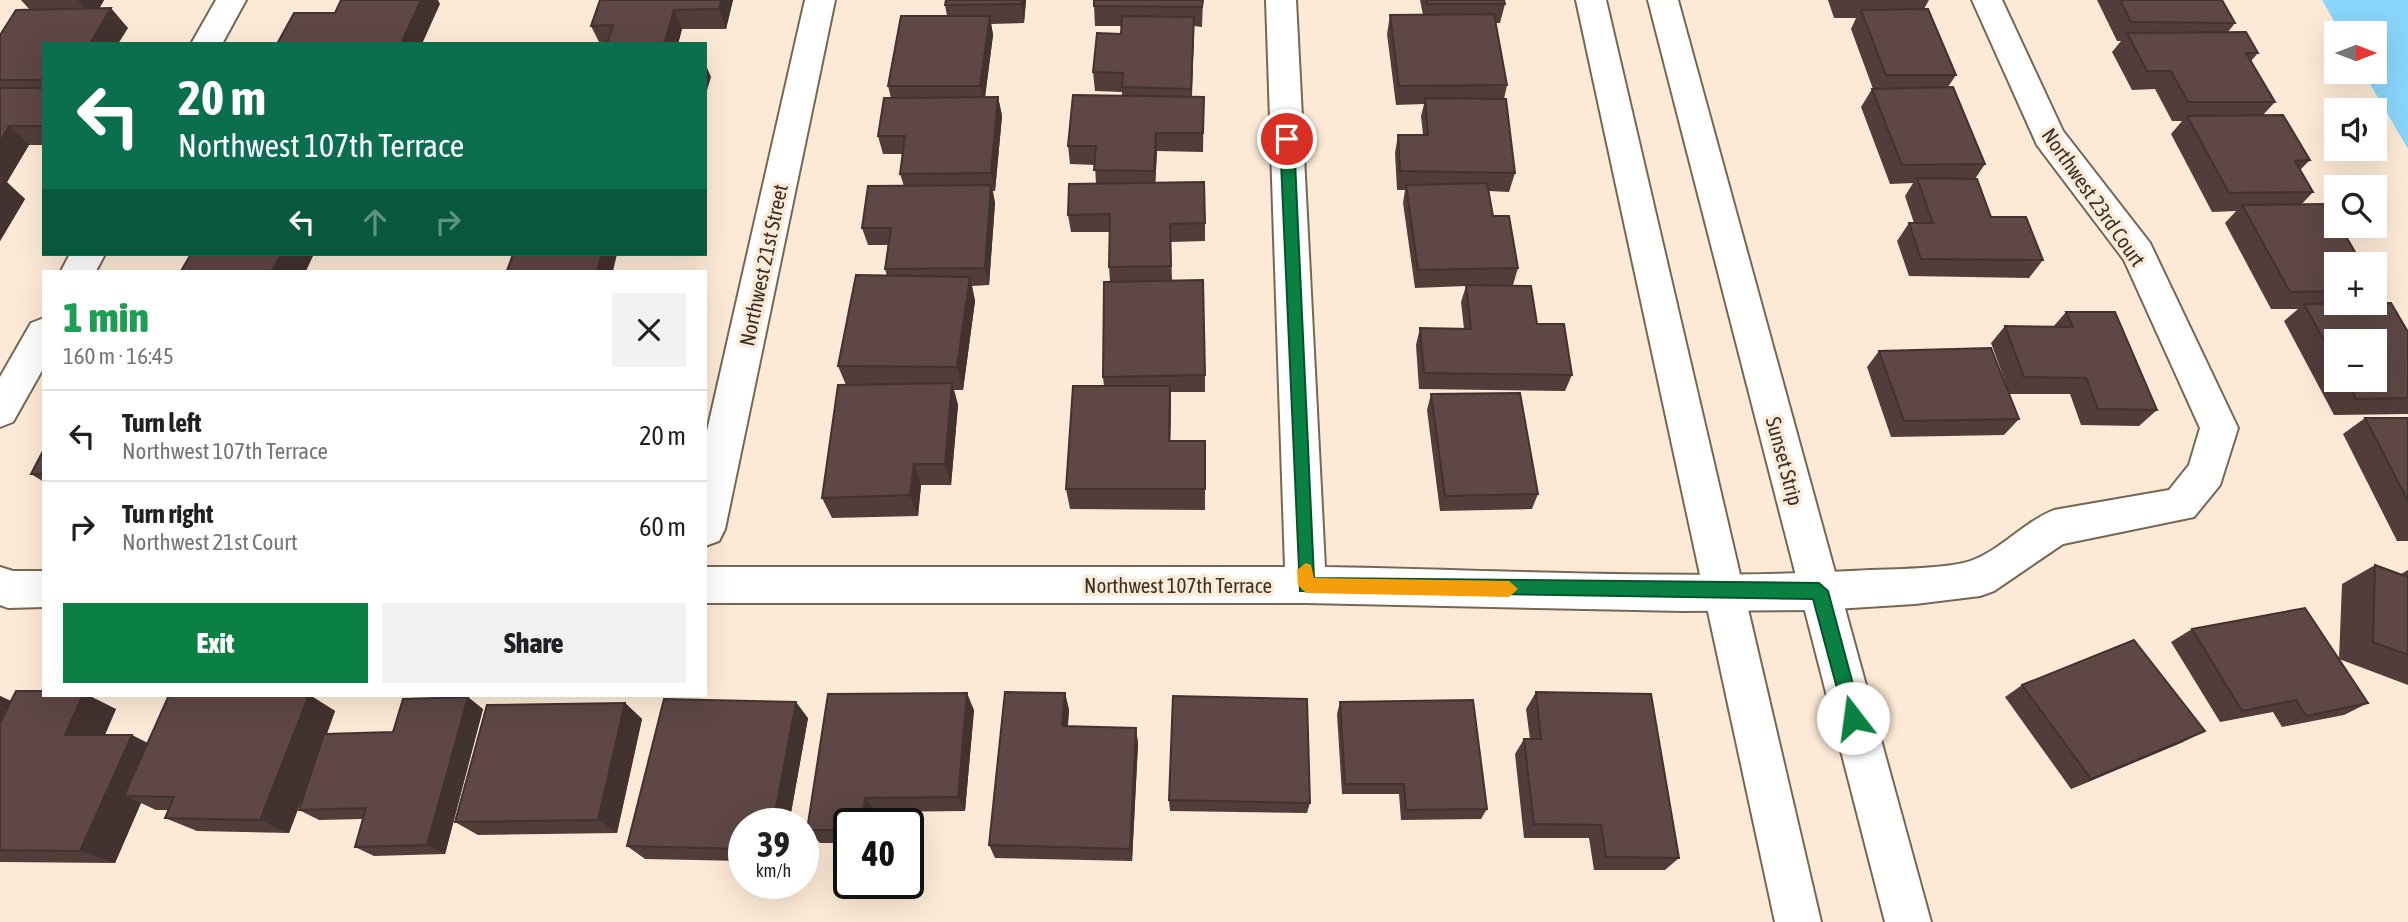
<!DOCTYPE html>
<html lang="en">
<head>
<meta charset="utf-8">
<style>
  :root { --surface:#fff; --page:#f2f2f2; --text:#202124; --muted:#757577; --line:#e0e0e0; --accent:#0b8043 }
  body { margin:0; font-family:"Asap Condensed",sans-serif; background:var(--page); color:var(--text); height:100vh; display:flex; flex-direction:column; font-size:26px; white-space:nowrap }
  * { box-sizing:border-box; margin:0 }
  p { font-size:23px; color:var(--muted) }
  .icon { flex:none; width:38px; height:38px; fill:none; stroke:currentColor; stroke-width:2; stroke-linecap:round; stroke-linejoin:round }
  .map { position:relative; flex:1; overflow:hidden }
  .drawer { position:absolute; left:42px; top:270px; width:665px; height:427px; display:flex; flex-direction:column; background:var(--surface); border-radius:0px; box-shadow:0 7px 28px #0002 }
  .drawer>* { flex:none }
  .banner { position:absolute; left:42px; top:42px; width:665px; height:214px; border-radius:0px; box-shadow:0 7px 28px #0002; background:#0b6e4f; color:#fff; overflow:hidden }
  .needle { width:46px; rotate:90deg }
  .fabs { position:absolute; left:2324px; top:21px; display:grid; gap:14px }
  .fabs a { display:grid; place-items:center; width:63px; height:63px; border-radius:0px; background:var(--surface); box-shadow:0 7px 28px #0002; font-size:35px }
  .speed { position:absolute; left:728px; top:808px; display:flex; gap:14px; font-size:35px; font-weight:700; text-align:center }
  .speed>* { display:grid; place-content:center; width:91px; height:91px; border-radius:50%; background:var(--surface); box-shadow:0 7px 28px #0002; line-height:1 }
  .speed small { font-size:18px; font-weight:400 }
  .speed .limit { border:4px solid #111; border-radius:10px; background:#fff; color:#111 }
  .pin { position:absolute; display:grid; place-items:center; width:60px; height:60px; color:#fff; margin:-30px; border:4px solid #fff; border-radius:50%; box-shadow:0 2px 7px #0007 }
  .me { position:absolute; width:77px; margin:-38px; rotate:345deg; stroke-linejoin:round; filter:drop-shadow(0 0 5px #0008) }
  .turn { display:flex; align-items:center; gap:24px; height:147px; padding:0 21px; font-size:32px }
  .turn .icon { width:91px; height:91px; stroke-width:2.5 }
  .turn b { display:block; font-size:49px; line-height:60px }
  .lanes { display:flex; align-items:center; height:66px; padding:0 21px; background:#0003; justify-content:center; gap:35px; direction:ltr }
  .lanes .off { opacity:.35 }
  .round { display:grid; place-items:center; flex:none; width:74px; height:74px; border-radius:0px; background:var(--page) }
  .headline { display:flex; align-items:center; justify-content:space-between; height:119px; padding:0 21px }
  h1 { font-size:42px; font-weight:800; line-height:52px; color:#1e9e55 }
  .cta { display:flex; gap:14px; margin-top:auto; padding:14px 21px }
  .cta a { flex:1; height:80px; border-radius:0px; background:var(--accent); color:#fff; font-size:28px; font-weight:800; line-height:80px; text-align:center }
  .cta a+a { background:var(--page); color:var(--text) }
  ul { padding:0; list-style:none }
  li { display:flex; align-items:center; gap:21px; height:91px; padding:0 21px; border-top:2px solid var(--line) }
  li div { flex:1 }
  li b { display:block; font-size:26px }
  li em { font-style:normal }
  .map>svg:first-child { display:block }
  .water { fill:#89d5fb }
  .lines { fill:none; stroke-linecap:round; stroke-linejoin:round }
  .minor-casing { stroke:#766755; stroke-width:4 }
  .tertiary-casing { stroke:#766755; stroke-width:4 }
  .minor { fill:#fff; fill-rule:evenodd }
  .tertiary { fill:#fff; fill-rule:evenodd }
  .wall { fill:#513d3a; fill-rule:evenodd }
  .shaded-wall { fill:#423230 }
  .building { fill:#5e4744; stroke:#423230; stroke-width:2 }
  .route { fill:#0b8043; stroke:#07532c; stroke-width:2 }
  .slow { fill:#f59e0b }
  .labels { text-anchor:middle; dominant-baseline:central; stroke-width:7; stroke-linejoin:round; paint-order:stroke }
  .street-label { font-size:21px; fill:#383129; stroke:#fdead6 }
</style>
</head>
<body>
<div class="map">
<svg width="2408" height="922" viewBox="0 0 2408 922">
  <rect width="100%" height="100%" fill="#fdead6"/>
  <polygon class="water" points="2322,0 2408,0 2408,149 2363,72 2375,72 2375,33 2341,33"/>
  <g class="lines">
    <g class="minor-casing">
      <g id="minor">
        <polygon points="216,0 246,0 222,44 191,44"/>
        <polygon points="805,0 835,0 725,529 719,541 705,546 705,440"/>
        <path d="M1266 0H1296L1325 567C1500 570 1677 580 1851 571 1880 569 1948 570 1973 560 2002 549 2024 522 2054 510L2169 490 2189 465 2200 428 2124 260 2037 145 1972 0H2002L2063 131 2150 243 2238 428 2220 485 2194 517 2063 544 1994 591 1980 596 1915 604 1819 610 1683 611 1306 603H705V567H1285Z"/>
        <polygon points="70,254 105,254 96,271 61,271"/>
        <polygon points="44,318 44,367 13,422 0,427 0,377 31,323"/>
        <polygon points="0,567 13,571 44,571 44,607 8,608 0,605"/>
      </g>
    </g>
    <g class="tertiary-casing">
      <g id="tertiary">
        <polygon points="1576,0 1606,0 1821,922 1775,922"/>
        <polygon points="1648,0 1678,0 1931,922 1885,922"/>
      </g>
    </g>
    <use href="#minor" class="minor"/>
    <use href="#tertiary" class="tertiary"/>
  </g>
  <g class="wall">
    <polygon points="21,0 104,0 99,9 128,28 44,44 44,145 29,145 7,182 25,199 0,241 0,80 30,10"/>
    <polygon points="600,0 733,0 726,29 682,29 678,44 600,44 591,26"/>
    <polygon points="946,0 1026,0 1024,23 991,24 993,35 985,97 998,97 1002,116 995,191 993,191 995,203 989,285 972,286 975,301 963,390 954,390 958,405 951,485 921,485 918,516 832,518 822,498 846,385 838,366 887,276 885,269 888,245 868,245 862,228 904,186 900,174 903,154 883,154 878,136 891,98 888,86 947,16 945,5"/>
    <polygon points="1203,0 1202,27 1194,26 1192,97 1204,97 1203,152 1157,151 1155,183 1205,223 1205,241 1171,242 1172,281 1205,375 1205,392 1171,392 1170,441 1205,441 1205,510 1070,509 1066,489 1104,386 1103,377 1110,282 1109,267 1110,232 1071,232 1068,215 1096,184 1095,165 1070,164 1068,146 1122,96 1122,92 1095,91 1093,72 1121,34 1121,26 1095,26 1094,6"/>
    <polygon points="1420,0 1504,0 1505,4 1500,23 1496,23 1507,85 1504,99 1515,173 1509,192 1489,191 1493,216 1518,268 1513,285 1537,324 1572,375 1565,391 1419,389 1416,345 1420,328 1464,329 1461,302 1466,286 1415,288 1403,203 1405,190 1397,190 1395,153 1398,135 1423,135 1421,116 1424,104 1396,105 1387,34 1390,15 1423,15"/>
    <polygon points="1828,0 1929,0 1924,9 1956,75 1948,87 1985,164 1975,179 1991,217 2043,260 2029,278 1909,276 1897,241 1909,223 1914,223 1905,196 1913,183 1890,184 1861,107 1872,89 1873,89 1851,29 1856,18 1834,18"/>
    <path d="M2097 0H2222L2235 23 2228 32 2258 53 2251 61 2275 102 2263 115 2310 160 2300 170 2313 192 2301 205 2336 264V303H2363L2408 332V414L2334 415 2284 321 2298 309H2271L2225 223 2236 211 2212 212 2171 134 2182 121H2172L2155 89 2132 90 2112 52 2121 41H2117ZM2336 341 2375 380H2336Z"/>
    <polygon points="2066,312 2157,410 2139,426 2081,425 2070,394 2009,394 2019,419 2004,435 1891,437 1867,367 1879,351 2006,384 1991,343 2005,326 2053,327"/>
    <polygon points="1431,394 1538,494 1532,509 1440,511 1427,410"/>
    <polygon points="2365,418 2408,418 2408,541 2397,541 2343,434"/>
    <polygon points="44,449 44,482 31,474"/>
    <polygon points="2375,565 2401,574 2408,570 2408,685 2339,659 2342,584"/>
    <polygon points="2192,629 2368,703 2344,715 2282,727 2273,712 2220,722 2171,642"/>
    <polygon points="2022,685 2183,742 2071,789 2005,697"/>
    <polygon points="1536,692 1679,858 1665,870 1594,870 1589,838 1524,838 1515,754 1524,739 1530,739 1526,709"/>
    <polygon points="1065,693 1069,710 1068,726 1136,728 1138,744 1132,861 995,858 989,845"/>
    <polygon points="169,695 310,695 335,711 327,734 393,732 483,709 445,854 374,856 355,847 363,819 319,820 299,810 304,793 289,833 197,831 165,818 168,810 156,810 141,803 115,863 0,862 0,696 11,701 116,709 105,735 147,743"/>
    <polygon points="1340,702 1487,809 1481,819 1401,820 1399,794 1342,794 1337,714"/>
    <polygon points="625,703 642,719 617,833 478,835 455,822"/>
    <polygon points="974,710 965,811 875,812 849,824 849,843 820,843 807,830"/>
    <polygon points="808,718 789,824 744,824 744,861 645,859 627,846"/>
    <polygon points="1169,800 1310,803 1307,813 1170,811"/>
  </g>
  <g class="shaded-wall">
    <polygon points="78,0 104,0 94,18"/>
    <polygon points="421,0 438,0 440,4 422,44 401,44"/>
    <polygon points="721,0 733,0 726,29 719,9"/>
    <polygon points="1022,0 1026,0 1024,23 1021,4"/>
    <polygon points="111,8 128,28 118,44 90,44"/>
    <polygon points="674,10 682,29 678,44 664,44"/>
    <polygon points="990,16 993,35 984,105 980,86"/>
    <polygon points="1194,17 1194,36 1191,107 1191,89"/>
    <polygon points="705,63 711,77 705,97"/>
    <polygon points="998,97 1002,116 995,191 991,173"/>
    <polygon points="9,126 29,145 7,182 0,176 0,142"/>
    <polygon points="1156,133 1157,151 1155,189 1154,171"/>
    <polygon points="4,180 25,199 0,241 0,188"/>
    <polygon points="991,185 995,203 989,285 985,268"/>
    <polygon points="281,254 314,254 306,271 272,271"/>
    <polygon points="602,254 617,254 613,271 597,271"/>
    <polygon points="970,277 975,301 963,390 957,367"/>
    <polygon points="952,383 958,405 951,485 945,464"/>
    <polygon points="1170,386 1171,408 1170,462 1169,441"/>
    <polygon points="914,464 921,485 918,516 910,495"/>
    <polygon points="967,693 974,710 965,811 958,797"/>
    <polygon points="1065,693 1069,710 1066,742 1062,726"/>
    <polygon points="83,695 88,695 116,709 98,750 65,735"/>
    <polygon points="309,695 335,711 289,833 260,820"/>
    <polygon points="0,696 30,710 0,771"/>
    <polygon points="468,697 483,709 445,854 427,845"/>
    <polygon points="796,702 808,718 789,824 773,824"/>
    <polygon points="625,703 642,719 617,833 598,820"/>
    <polygon points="1136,728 1138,744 1132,861 1130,849"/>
    <polygon points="2205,731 2183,742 2071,789 2091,779"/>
    <polygon points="132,735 164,751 124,796 141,803 115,863 80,851"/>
    <polygon points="865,798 875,812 873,824 861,824"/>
  </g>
  <g class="building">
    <polygon points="341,0 421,0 401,44 277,44 294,13 335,13"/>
    <polygon points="600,0 721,0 719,9 674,10 664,44 607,44 613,25 591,26"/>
    <polygon points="946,0 1022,0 1021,4 945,5"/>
    <polygon points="1094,0 1203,0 1202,7 1094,6"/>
    <polygon points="1427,0 1504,0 1505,4 1427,4"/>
    <polygon points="2120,0 2222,0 2235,23 2131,22"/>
    <polygon points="111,8 90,44 44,44 44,80 0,80 0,35 16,10"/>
    <polygon points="1928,9 1956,75 1886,75 1861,10"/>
    <polygon points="1494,14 1507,85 1399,86 1390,15"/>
    <polygon points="901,16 990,16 980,86 888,86"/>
    <polygon points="1122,16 1194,17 1191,89 1122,87 1123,73 1093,72 1097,33 1121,34"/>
    <polygon points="2246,32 2258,53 2246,53 2275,102 2188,102 2171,71 2147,71 2127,33"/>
    <polygon points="1953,87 1985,164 1902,165 1872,89"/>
    <polygon points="0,88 44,88 44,124 43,126 9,126 0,142"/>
    <polygon points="1073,95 1204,97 1203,133 1156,133 1154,171 1094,170 1096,146 1068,146"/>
    <polygon points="998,97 991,173 900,174 905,136 878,136 884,98"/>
    <polygon points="1425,98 1506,99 1515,173 1400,171 1398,135 1428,135"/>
    <polygon points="2283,115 2310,160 2295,161 2313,192 2229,193 2187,116"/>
    <polygon points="1917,178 1977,179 1991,217 2026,217 2043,260 1921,259 1909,223 1933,223"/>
    <polygon points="0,180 4,180 0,188"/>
    <polygon points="1204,182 1205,223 1170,224 1171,266 1109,267 1110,214 1068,215 1069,184"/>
    <polygon points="1487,183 1493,216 1509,216 1518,268 1418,270 1406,185"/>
    <polygon points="991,185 985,268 885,269 891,228 862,228 868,186"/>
    <polygon points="2327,204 2336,220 2336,226 2340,226 2362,264 2336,264 2336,291 2290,292 2242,205"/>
    <polygon points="191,254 281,254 272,271 181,271"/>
    <polygon points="513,254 602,254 597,271 507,271"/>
    <polygon points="856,275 970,277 957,367 838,366"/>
    <polygon points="1203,280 1205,375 1103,377 1104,282"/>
    <polygon points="1466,285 1531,286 1537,324 1564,324 1572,375 1424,373 1420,328 1471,329"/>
    <polygon points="2391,303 2408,332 2408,398 2356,399 2346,380 2375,380 2375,341 2336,341 2336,362 2304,304"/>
    <polygon points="2066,312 2115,312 2157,410 2098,409 2086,378 2024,377 2005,326 2073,327"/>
    <polygon points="1991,348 2019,419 1904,421 1879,351"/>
    <polygon points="952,383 945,464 914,464 910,495 822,498 838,385"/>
    <polygon points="1073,386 1170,386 1169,441 1205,441 1205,489 1066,489"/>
    <polygon points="1520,393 1538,494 1445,496 1431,394"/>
    <polygon points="2365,418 2408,418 2408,501"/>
    <polygon points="44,449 44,474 31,474"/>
    <polygon points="2375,565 2408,577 2408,655 2373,642"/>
    <polygon points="2305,608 2368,703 2306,716 2296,700 2242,711 2192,629"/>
    <polygon points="2134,640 2205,731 2091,779 2022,685"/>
    <polygon points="16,691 44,691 44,695 83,695 65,735 132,735 80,851 0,850 0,723"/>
    <polygon points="1005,692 1065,693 1062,726 1136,728 1130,849 989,845"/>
    <polygon points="1536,692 1651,694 1679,858 1606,857 1601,825 1534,824 1524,739 1541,739"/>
    <polygon points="967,693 958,797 865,798 861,824 849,824 849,830 807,830 828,694"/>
    <polygon points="169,695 309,695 260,820 165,818 174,797 124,796"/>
    <polygon points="1173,696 1307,699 1310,803 1169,800"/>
    <polygon points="468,697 427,845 355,847 366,808 299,810 324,734 393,732 403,699"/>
    <polygon points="664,699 796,702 773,824 744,824 744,849 627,846"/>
    <polygon points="1473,700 1487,809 1406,810 1404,784 1345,784 1340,702"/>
    <polygon points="625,703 598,820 455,822 487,705"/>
  </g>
  <polygon class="route" points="1287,134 1294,139 1314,578 1819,583 1828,591 1862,718 1860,724 1853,727 1847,724 1845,718 1813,599 1300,591 1280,139"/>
  <polygon class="slow" points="1306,563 1311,565 1314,578 1509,581 1518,589 1509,597 1306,593 1298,585 1297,570"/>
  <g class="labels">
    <g class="street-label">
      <text transform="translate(2094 197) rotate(55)">Northwest 23rd Court</text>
      <text transform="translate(763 265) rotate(-78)">Northwest 21st Street</text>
      <text transform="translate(1785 461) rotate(75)">Sunset Strip</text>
      <text x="1178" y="585">Northwest 107th Terrace</text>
    </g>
  </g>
</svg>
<div class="fabs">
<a><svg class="needle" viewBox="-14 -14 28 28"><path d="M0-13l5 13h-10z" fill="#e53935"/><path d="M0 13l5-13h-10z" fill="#757577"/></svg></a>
<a><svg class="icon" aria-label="sound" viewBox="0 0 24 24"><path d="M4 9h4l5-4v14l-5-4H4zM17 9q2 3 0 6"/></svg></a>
<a><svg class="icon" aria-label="search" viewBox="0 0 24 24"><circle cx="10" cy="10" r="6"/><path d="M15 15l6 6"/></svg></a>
<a>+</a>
<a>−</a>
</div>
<div class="speed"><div>39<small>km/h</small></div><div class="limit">40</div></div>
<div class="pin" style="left:1287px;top:139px;background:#d93025"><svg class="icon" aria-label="arrive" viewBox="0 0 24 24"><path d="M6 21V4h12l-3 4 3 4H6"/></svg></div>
<svg class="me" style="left:1853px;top:718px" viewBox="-20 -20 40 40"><circle r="19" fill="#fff"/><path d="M0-13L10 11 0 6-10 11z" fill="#0b8043"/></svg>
<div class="banner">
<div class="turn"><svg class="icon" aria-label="left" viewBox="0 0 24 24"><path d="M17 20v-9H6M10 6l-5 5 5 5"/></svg><div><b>20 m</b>Northwest 107th Terrace</div></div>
<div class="lanes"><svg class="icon" aria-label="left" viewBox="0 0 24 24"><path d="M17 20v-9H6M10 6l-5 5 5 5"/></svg><svg class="icon off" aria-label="ahead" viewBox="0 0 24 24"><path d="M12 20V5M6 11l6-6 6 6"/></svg><svg class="icon off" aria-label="right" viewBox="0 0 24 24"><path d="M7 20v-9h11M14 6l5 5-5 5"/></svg></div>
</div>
<section class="drawer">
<div class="headline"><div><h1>1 min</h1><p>160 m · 16:45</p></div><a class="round"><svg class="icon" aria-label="close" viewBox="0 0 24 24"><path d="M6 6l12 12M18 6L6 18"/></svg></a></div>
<ul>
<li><svg class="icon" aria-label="left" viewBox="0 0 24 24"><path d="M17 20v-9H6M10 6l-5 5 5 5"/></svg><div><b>Turn left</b><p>Northwest 107th Terrace</p></div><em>20 m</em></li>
<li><svg class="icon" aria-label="right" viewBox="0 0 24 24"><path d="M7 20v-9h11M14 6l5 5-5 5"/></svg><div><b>Turn right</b><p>Northwest 21st Court</p></div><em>60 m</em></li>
</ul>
<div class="cta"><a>Exit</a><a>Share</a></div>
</section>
</div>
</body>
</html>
